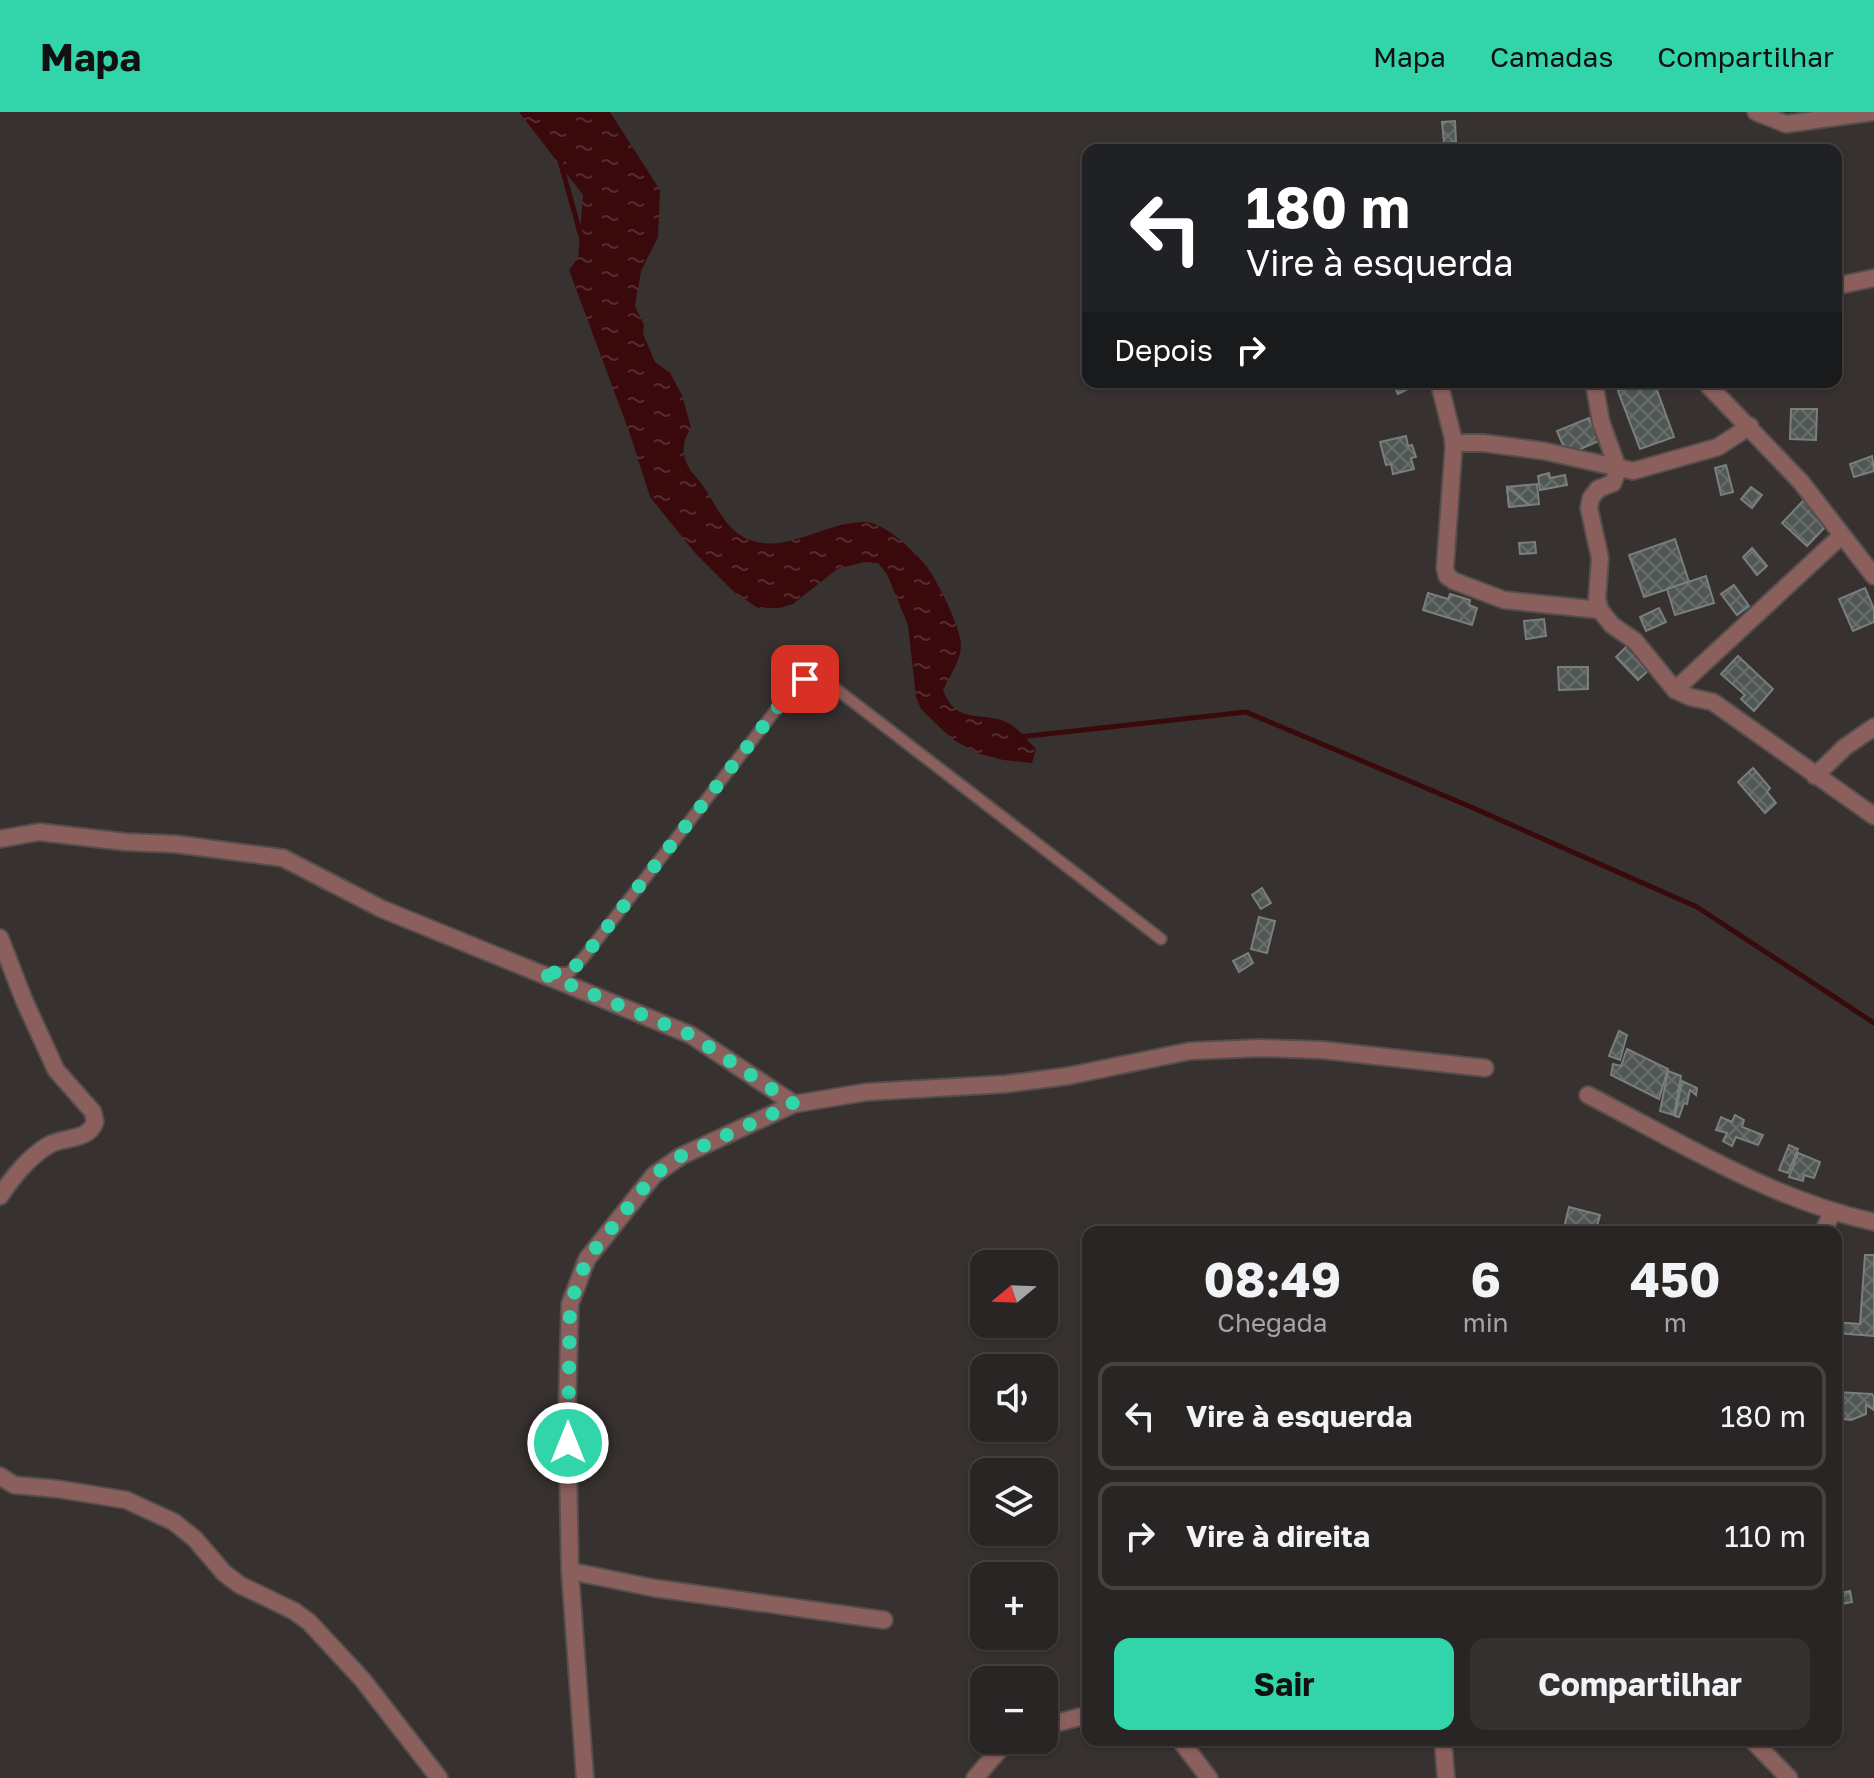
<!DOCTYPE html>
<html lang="pt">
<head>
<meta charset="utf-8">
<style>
  :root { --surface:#292524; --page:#353131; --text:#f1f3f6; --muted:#a5a5a6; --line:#454241; --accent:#32d4a9 }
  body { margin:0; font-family:"Golos Text",sans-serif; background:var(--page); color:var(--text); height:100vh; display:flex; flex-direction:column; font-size:30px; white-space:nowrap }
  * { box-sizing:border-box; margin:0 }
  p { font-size:26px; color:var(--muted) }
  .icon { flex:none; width:44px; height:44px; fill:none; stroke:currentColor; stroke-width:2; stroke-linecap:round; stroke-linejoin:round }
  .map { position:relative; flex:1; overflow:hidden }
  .panel { position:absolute; left:1082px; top:1114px; width:760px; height:520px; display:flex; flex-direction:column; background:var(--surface); border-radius:16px; box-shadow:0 2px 6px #0004,0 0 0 2px var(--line) }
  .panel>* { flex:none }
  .banner { position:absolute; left:1082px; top:32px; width:760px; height:244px; border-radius:16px; box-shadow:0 2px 6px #0004,0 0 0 2px var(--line); background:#202124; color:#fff; overflow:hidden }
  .needle { width:52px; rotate:251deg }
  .tools { position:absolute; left:970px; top:1138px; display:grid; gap:16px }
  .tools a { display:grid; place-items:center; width:88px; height:88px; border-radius:16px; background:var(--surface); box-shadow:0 2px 6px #0004,0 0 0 2px var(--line); font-size:40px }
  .pin { position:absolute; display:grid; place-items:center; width:68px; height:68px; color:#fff; margin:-34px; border-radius:16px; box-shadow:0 4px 12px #0006 }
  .me { position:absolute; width:88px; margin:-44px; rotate:0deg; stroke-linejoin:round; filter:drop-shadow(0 0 6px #0008) }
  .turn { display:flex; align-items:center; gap:28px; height:168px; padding:0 32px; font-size:36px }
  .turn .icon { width:104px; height:104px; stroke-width:2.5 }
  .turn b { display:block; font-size:56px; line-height:68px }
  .then { display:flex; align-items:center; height:76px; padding:0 32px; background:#0003; gap:16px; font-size:30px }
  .eta { display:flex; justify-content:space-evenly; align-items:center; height:136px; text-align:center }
  .eta b { font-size:48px; font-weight:700; line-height:56px }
  .primary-button { display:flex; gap:16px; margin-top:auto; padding:16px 32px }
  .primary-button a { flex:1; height:92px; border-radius:16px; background:var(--accent); color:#111; font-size:32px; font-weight:700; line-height:92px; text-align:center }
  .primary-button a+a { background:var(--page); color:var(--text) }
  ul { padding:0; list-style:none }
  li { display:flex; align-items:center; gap:24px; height:108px; margin:0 16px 12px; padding:0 16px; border:4px solid var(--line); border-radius:16px }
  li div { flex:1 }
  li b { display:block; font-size:30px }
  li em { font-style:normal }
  header { display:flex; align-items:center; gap:48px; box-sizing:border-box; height:112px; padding:0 40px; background:var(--accent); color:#111 }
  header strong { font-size:38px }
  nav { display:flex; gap:44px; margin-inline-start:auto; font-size:28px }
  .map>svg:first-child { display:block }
  .water { fill:url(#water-ripples) }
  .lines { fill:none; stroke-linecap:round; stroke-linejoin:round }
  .stream { stroke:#3a090b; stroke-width:5 }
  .building { fill:url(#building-cross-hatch); stroke:#787f7c; stroke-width:2 }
  .lane-casing { stroke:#544e4d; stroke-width:14 }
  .street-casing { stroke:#544e4d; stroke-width:20 }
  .lane { stroke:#8b5f5c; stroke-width:10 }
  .street { stroke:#8b5f5c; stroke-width:16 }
  .route { stroke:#32d4a9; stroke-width:14; stroke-dasharray:0 25.2 }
</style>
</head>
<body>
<header>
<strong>Mapa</strong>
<nav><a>Mapa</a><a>Camadas</a><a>Compartilhar</a></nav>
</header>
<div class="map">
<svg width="1874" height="1666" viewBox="0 0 1874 1666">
  <defs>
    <pattern id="water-ripples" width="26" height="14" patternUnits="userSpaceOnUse" patternTransform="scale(2)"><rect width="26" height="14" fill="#3a090b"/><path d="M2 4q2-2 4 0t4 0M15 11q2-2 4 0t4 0" fill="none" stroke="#562c2e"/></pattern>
    <pattern id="building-cross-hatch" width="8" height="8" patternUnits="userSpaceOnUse" patternTransform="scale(2)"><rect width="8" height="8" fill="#505754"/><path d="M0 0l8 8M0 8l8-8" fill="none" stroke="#686e6c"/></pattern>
  </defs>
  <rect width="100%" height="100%" fill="#373130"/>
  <path class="water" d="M519 0H610L660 78 658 125 641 159 635 194 644 213 643 222 655 250 670 261 682 283 691 316C679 333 682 350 696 365 716 387 723 423 757 430 792 438 827 410 864 410 885 410 914 439 927 455 938 470 961 516 961 533 961 548 949 565 943 578 955 610 975 601 1001 608 1016 612 1026 627 1036 637L1032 651 1003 648 977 641 952 627 921 597 916 585 908 513 887 462 878 451 864 450 837 457 793 492 779 496H758L734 480 696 442 650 385 630 322 569 158 578 146 583 83Z"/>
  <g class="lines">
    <g class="stream">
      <polyline points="560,49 581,124"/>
      <polyline points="1019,625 1246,600 1471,695 1697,795 1874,911"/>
    </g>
  </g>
  <g class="building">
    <polygon points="1455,9 1456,30 1444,31 1442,10"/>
    <polygon points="1392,270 1422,270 1398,282"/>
    <polygon points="1642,270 1654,270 1674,325 1640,337 1618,279"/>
    <polygon points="1791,297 1817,297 1816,328 1790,327"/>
    <polygon points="1589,306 1599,329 1567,343 1557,319"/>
    <polygon points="1406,324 1408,334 1412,333 1416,345 1411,346 1414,357 1393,362 1391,352 1386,353 1380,330"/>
    <polygon points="1872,344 1874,359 1854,365 1850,352"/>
    <polygon points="1726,353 1733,380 1721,383 1715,356"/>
    <polygon points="1549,361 1550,366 1565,363 1567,373 1540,378 1538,364"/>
    <polygon points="1537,372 1539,392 1509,395 1507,375"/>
    <polygon points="1507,375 1529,393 1509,395"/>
    <polygon points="1751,375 1762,383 1752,396 1741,387"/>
    <polygon points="1803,389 1828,412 1807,434 1782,411"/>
    <polygon points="1675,427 1689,470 1644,485 1629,443"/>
    <polygon points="1535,430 1536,441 1520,442 1519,431"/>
    <polygon points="1752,436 1767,454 1757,463 1743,445"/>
    <polygon points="1706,464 1714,491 1675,503 1667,477"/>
    <polygon points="1734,473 1749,494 1737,503 1721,482"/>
    <polygon points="1865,476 1874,497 1874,510 1853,519 1839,487"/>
    <polygon points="1428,481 1448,487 1450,482 1470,488 1469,493 1477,496 1472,513 1423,498"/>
    <polygon points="1659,496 1666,510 1646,519 1640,505"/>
    <polygon points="1544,507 1546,524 1526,527 1524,509"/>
    <polygon points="1630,531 1652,555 1638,568 1616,545"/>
    <polygon points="1738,544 1773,577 1754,599 1741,587 1745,583 1721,562"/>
    <polygon points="1558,555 1588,555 1588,577 1559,578"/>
    <polygon points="1753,656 1770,676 1767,680 1776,691 1765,701 1738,670"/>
    <polygon points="1262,776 1271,791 1261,797 1252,783"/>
    <polygon points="1259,805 1275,809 1267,841 1251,837"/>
    <polygon points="1248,841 1253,851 1239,860 1233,849"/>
    <polygon points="1619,919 1627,923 1620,948 1609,944"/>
    <polygon points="1627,937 1668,957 1659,987 1611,963 1613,952 1621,954"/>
    <polygon points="1668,959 1681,964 1674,1003 1660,999"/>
    <polygon points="1682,969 1697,976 1696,983 1690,978 1687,992 1684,991 1679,1005 1675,1004"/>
    <polygon points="1735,1003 1744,1008 1742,1015 1763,1023 1758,1033 1736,1025 1732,1034 1723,1029 1727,1021 1716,1018 1721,1005 1732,1010"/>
    <polygon points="1789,1033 1798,1037 1788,1061 1779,1058"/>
    <polygon points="1798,1041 1820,1050 1814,1066 1804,1063 1803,1069 1789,1065"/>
    <polygon points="1569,1095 1600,1103 1596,1118 1593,1117 1592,1120 1563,1120"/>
    <polygon points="1865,1143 1874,1143 1874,1224 1836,1221 1836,1210 1860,1212"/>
    <polygon points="1836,1280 1872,1282 1874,1285 1874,1298 1866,1293 1866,1302 1851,1308 1836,1306"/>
    <polygon points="1850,1479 1852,1490 1836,1493 1836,1482"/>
  </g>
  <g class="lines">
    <g class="lane-casing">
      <polyline id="lane" points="549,861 569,861 584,845 782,590 805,567 818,563 1161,827"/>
    </g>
    <g class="street-casing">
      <g id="street">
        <polyline points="1756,0 1786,12 1873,0"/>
        <polyline points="1836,174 1874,166"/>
        <polyline points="1439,270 1454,330 1445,456 1447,464 1454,469 1504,488 1600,498"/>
        <polyline points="1594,270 1601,310 1618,357 1613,371 1598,377 1591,386 1589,396 1600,446 1597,487 1600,498 1612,513 1635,529 1675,578 1690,585 1713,590 1874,704"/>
        <polyline points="1705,270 1801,370 1874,464"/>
        <polyline points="1453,331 1483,331 1544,339 1633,359 1718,335 1750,314"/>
        <polyline points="1675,578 1841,424"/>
        <polyline points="1815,664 1845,635 1874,615"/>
        <polyline points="0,727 39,720 126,730 175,732 283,746 382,797 691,923 794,992"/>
        <path d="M0 826 24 888 56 958 93 1000 95 1010C88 1030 62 1024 47 1034 27 1047 13 1065 0 1084"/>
        <path d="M1588 983C1680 1030 1772 1088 1874 1110"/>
        <polyline points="1823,1120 1832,1101"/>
        <polyline points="0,1364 14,1373 58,1377 126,1388 174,1410 195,1427 224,1461 240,1473 294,1499 309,1510 362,1567 439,1666"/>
        <polyline points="570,1459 654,1476 884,1508"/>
        <polyline points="1044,1614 1088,1603"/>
        <polyline points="1180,1628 1209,1666"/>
        <polyline points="1443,1628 1446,1666"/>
        <polyline points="1752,1628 1789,1666"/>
        <polyline points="585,1666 570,1459 567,1299 570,1192 587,1147 654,1063 681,1044 794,992 867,980 1006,972 1068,964 1190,939 1260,936 1322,938 1485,956"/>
        <polyline points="975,1666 1000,1637 1016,1628"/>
      </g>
    </g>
    <use href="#lane" class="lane"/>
    <use href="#street" class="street"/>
  </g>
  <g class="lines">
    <polyline class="route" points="568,1331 570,1192 587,1147 654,1063 681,1044 794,992 691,923 539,860 569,861 584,845 782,590 805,567"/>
  </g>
</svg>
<div class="tools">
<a><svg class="needle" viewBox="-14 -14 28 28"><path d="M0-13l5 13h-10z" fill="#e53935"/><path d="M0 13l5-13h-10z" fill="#a5a5a6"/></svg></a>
<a><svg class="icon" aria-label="sound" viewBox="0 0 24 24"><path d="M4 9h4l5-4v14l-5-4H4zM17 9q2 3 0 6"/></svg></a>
<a><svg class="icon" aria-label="layers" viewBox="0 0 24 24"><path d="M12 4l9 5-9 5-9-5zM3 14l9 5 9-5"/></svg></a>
<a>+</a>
<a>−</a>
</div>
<div class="pin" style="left:805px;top:567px;background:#d93025"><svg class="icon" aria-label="arrive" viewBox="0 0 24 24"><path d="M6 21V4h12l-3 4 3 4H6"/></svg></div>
<svg class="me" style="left:568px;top:1331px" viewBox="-20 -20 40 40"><circle r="17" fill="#32d4a9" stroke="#fff" stroke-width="3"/><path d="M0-11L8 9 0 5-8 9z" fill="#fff"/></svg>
<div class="banner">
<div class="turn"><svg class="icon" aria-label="left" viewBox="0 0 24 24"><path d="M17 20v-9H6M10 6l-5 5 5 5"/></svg><div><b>180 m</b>Vire à esquerda</div></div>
<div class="then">Depois<svg class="icon" aria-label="right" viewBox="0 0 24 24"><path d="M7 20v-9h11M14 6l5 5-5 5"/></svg></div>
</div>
<section class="panel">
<div class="eta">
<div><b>08:49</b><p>Chegada</p></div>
<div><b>6</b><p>min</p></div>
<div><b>450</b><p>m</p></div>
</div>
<ul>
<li><svg class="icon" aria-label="left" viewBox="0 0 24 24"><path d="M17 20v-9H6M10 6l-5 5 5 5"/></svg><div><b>Vire à esquerda</b></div><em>180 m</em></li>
<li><svg class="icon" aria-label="right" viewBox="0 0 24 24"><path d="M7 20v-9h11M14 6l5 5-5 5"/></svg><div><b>Vire à direita</b></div><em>110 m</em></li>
</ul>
<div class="primary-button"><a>Sair</a><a>Compartilhar</a></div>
</section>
</div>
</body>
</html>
